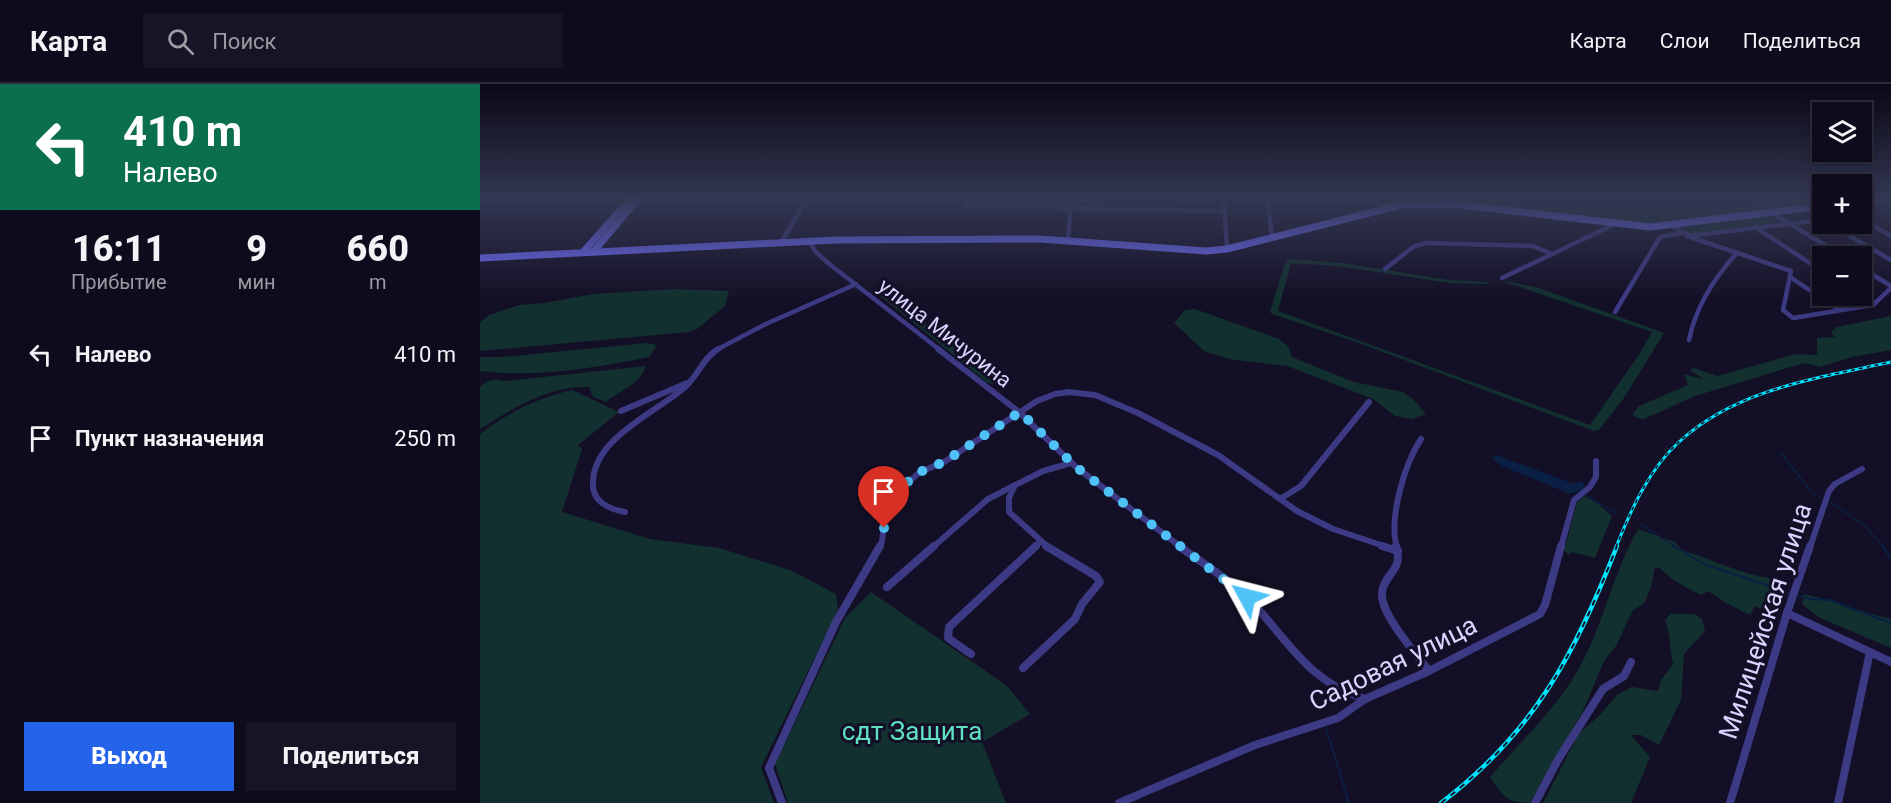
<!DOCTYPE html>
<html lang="ru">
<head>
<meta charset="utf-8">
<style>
  :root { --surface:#0e0b1c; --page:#171425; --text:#f1f3f6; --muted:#9b9ba3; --line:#2e2b3b; --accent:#2563eb }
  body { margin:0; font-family:Roboto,sans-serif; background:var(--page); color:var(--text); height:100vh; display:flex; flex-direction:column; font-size:22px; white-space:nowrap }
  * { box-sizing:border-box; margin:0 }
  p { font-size:20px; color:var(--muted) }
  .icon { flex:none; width:33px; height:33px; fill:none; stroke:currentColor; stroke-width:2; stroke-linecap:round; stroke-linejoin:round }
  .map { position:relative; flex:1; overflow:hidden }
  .panel { display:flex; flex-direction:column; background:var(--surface); width:480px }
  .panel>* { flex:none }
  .banner { background:#0b6e4f; color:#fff; overflow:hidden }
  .fabs { position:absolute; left:1332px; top:18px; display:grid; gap:12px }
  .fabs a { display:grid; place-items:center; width:60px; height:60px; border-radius:0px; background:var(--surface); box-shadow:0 3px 9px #0003,0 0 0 2px var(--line); font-size:30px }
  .pin { position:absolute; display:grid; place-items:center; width:51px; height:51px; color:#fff; margin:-62px -26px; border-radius:50% 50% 50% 0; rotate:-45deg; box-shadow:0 0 6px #0007 }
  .pin .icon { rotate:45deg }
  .me { position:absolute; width:66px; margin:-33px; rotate:308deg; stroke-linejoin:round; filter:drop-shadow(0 0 4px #0008) }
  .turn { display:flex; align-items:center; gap:21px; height:126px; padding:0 24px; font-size:27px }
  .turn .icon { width:78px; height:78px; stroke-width:2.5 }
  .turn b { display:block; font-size:42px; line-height:51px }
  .eta { display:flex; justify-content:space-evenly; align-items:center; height:102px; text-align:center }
  .eta b { font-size:36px; font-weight:800; line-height:42px }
  .primary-button { display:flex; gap:12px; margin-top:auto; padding:12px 24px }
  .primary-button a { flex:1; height:69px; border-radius:0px; background:var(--accent); color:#fff; font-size:24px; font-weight:800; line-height:69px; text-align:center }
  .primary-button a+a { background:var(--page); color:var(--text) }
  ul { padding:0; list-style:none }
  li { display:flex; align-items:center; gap:18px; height:84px; padding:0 24px }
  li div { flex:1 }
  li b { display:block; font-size:22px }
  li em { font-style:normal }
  header { display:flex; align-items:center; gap:36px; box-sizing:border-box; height:84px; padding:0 30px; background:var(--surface); border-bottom:2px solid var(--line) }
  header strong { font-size:28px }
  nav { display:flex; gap:33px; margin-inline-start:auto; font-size:21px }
  .search { width:420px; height:54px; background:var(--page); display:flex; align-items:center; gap:15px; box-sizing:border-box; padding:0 21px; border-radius:0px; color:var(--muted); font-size:22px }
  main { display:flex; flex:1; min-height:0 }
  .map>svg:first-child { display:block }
  .green { fill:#12302f }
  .water { fill:#0a1f44 }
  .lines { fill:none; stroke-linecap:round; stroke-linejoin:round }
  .stream-far1 { stroke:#0a1f44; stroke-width:1.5 }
  .stream { stroke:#0a1f44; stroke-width:2 }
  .street-far2 { stroke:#3d3a85; stroke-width:4.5 }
  .street-far1 { stroke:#3d3a85; stroke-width:6 }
  .street { stroke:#3d3a85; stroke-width:8 }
  .secondary { stroke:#6f6bff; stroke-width:7 }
  .rail-far1-casing { stroke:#00e5ff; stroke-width:3 }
  .rail-casing { stroke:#00e5ff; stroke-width:4.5 }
  .rail-far1 { stroke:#130f26; stroke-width:1.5; stroke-dasharray:4; stroke-linecap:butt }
  .rail { stroke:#130f26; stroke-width:2; stroke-dasharray:6; stroke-linecap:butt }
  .route { stroke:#4fc3f7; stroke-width:10; stroke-dasharray:0 18 }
  .labels { text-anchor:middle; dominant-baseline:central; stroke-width:6; stroke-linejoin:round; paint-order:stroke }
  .street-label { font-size:21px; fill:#d9d4ff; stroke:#130f26 }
  .near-street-label { font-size:26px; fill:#d9d4ff; stroke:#130f26 }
  .near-park-label { font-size:26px; fill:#5fe0c0; stroke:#130f26 }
</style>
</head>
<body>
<header>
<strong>Карта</strong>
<div class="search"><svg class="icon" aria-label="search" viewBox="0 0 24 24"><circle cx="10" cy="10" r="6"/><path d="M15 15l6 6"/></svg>Поиск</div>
<nav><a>Карта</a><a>Слои</a><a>Поделиться</a></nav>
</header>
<main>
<section class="panel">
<div class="banner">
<div class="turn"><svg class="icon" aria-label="left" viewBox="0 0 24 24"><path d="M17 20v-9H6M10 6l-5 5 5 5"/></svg><div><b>410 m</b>Налево</div></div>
</div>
<div class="eta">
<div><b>16:11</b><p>Прибытие</p></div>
<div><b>9</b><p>мин</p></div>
<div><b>660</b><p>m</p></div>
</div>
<ul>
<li><svg class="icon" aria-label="left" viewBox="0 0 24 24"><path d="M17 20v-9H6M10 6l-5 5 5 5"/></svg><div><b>Налево</b></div><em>410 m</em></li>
<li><svg class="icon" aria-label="arrive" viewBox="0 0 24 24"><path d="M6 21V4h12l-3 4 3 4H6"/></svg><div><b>Пункт назначения</b></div><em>250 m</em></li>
</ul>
<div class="primary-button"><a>Выход</a><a>Поделиться</a></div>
</section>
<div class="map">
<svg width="1411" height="719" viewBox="0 0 1411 719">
  <rect width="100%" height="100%" fill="#130f26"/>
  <g class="green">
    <polygon points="965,115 1342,115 1342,120 1167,141"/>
    <polygon points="1288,131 1302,138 1208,150 1197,143"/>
    <polygon points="809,175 862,179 969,196 1010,198 1007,200 970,199 857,182 811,179 798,227 1110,341 1160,269 1172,248 1019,196 1056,203 1184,249 1144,314 1119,346 1114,347 879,259 792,230 790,228 805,179"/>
    <polygon points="195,205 249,207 245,222 217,245 209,248 0,267 0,238 9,231 39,221 65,219 113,210"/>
    <path d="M396 209C421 221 501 277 514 300L508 299Z"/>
    <polygon points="715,225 799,255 808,262 812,273 874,298 923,308 934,316 946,330 932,335 915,332 893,315 807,282 749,275 724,267 694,239 705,226"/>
    <polygon points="1411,232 1411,266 1372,273 1340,283 1325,279 1307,284 1215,312 1164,335 1156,334 1152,330 1159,322 1208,301 1204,290 1225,296 1210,286 1214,284 1237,292 1316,270 1337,271 1337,254 1355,253 1351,248 1357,243"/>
    <path d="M167 259 177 261 169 273C115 284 55 294 0 287V273H22Z"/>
    <path d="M166 282C159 302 141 305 126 318L113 313 109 303C67 302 34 324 0 345V303C8 295 15 295 25 297Z"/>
    <path d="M92 306 139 328 98 361 102 365 82 428 170 455 239 464 310 486 356 510 358 526 281 683 294 719H0V350C29 328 57 314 92 306Z"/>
    <polygon points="1104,412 1117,419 1132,432 1115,474 1092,468 1089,471 1084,466 1097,419"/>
    <path d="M1158 445 1195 458 1202 466C1236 477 1269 494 1305 496L1306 513 1296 531 1275 522 1270 531 1246 519 1229 507 1221 511C1205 503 1192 497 1180 484L1175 483 1171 503 1164 520 1153 526 1136 562 1124 577 1103 627 1050 719C1025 719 1024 712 1010 693 1040 658 1075 626 1098 586 1123 542 1133 489 1158 445Z"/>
    <polygon points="391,508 526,601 550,630 502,658 526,719 308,719 295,680 365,534"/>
    <path d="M1324 510C1354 516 1381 528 1411 535V564L1338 533 1322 520Z"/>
    <path d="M1190 530H1214L1222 535 1225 547 1204 570 1201 616 1179 661 1161 651H1151L1170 673 1151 719H1063L1099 649 1119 632 1137 611 1152 603 1178 607 1181 596 1193 580C1190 565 1190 550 1185 536Z"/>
  </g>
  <polygon class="water" points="1017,371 1094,400 1100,397 1105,400 1103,406 1090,410 1022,382 1012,375"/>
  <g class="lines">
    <g class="stream-far1">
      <polyline points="1301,369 1330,406 1340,413"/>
      <polyline points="1106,411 1135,429"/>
      <polyline points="1350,418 1385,442 1404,463"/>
      <polyline points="1161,440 1195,463"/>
    </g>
    <g class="stream">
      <polyline points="1193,462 1226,481 1310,509"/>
      <polyline points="1403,462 1411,475"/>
      <polyline points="1316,511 1330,515 1349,516 1411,539"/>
      <polyline points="846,644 869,719"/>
    </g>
    <g class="street-far2">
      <polyline points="744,115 747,165"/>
      <polyline points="788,115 792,154"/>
      <polyline points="892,115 908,124"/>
      <polyline points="1406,115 1411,117"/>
      <polyline points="485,122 745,127"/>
      <polyline points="1277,122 1323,115"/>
      <polyline points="1292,129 1363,172"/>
      <polyline points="1382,135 1411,152"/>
      <polyline points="1349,140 1411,176"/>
      <polyline points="1192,142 1213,154 1311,187 1303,226 1313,234 1393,221 1411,204"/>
      <polyline points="1275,143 1342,187"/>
      <polyline points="1207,152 1342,136"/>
      <polyline points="302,157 327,115"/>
      <polyline points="329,157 335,167 348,179 460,266"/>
      <polyline points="588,157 591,115"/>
      <polyline points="1382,184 1411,202"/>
      <polyline points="905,185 933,163 945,159 1053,162 1072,170"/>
      <polyline points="1310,193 1359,226"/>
      <polyline points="1022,194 1131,142 1131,139"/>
      <polyline points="1382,211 1395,219"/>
      <polyline points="1135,228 1180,153 1201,149"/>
      <path d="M1209 256C1216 222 1234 194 1257 169"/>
      <polyline points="236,266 286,240 376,200"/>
    </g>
    <g class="street-far1">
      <polyline points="458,265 539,328 596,383 701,463"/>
      <polyline points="141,327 207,299"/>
      <polyline points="535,401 529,414 529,428 568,463"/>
      <polyline points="800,415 821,402 889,318"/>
      <path d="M145 428C130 425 113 419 113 401 111 355 176 329 205 303 218 292 223 274 238 265"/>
      <polyline points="399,463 402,458 405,429 425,401 440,388 464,378 557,317 575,310 589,308 615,311 658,329 738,371 817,427 853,445 907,463"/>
      <polyline points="453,463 508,415 563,387 591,379"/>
      <polyline points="555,463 560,458"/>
      <path d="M917 463C908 435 925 379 941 355"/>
      <polyline points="1081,463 1094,416 1110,403 1116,393 1116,377"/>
      <polyline points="1330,463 1349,407 1355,400 1382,385"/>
    </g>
    <g class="street">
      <path d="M699 462C722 479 749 495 769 515 808 556 828 598 885 615"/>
      <polyline points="902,462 918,467"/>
      <path d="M916 462C924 487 905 488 902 508 899 529 937 571 949 587"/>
      <polyline points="407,503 454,462"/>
      <polyline points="1307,529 1411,578"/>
      <polyline points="491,570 468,554 469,543 556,462"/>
      <polyline points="543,584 595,535 602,520 620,498 616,492 566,462"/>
      <polyline points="302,719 289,684 356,538 400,462"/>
      <polyline points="639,719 775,661 858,634 885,615 949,587 1060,530 1065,521 1081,462"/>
      <polyline points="1055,719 1079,674 1123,605 1144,592 1151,578"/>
      <polyline points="1250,719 1307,529 1330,462"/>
      <polyline points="1358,719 1390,568"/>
    </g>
    <g class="secondary">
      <polyline points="1382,117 1395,115"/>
      <polyline points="104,167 150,115"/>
      <polyline points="114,167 158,115"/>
      <polyline points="0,174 355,156 560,155 726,167 747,165 921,121 972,120 1170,143 1342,122"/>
    </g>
    <g class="rail-far1-casing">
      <path id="rail-far1" d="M1136 463C1151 426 1169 385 1199 358 1256 305 1338 294 1411 278"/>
    </g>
    <g class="rail-casing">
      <path id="rail" d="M961 719C1055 647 1095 570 1137 462"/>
    </g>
    <use href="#rail-far1" class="rail-far1"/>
    <use href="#rail" class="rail"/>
  </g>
  <linearGradient id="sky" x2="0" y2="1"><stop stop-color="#0a0815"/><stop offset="0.53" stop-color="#333752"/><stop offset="1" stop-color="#333752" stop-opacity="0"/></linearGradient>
  <rect width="1411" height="216" fill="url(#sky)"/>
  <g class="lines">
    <polyline class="route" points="404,444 405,429 424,401 440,388 464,378 540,328 596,383 767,513"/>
  </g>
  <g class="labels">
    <g class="street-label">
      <text transform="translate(465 249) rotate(38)">улица Мичурина</text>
    </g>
    <g class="near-street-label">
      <text transform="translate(1285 537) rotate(-72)">Милицейская улица</text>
      <text transform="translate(913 579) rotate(-26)">Садовая улица</text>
    </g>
    <g class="near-park-label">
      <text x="432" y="647">сдт Защита</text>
    </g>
  </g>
</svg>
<div class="fabs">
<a><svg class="icon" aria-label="layers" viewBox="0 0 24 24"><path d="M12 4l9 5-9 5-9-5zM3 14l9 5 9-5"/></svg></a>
<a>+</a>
<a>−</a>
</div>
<div class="pin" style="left:404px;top:444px;background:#d93025"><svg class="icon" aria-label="arrive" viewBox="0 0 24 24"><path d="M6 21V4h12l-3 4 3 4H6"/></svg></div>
<svg class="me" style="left:767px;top:513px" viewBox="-20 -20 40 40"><path d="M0-17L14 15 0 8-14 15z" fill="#4fc3f7" stroke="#fff" stroke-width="4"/></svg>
</div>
</main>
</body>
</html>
